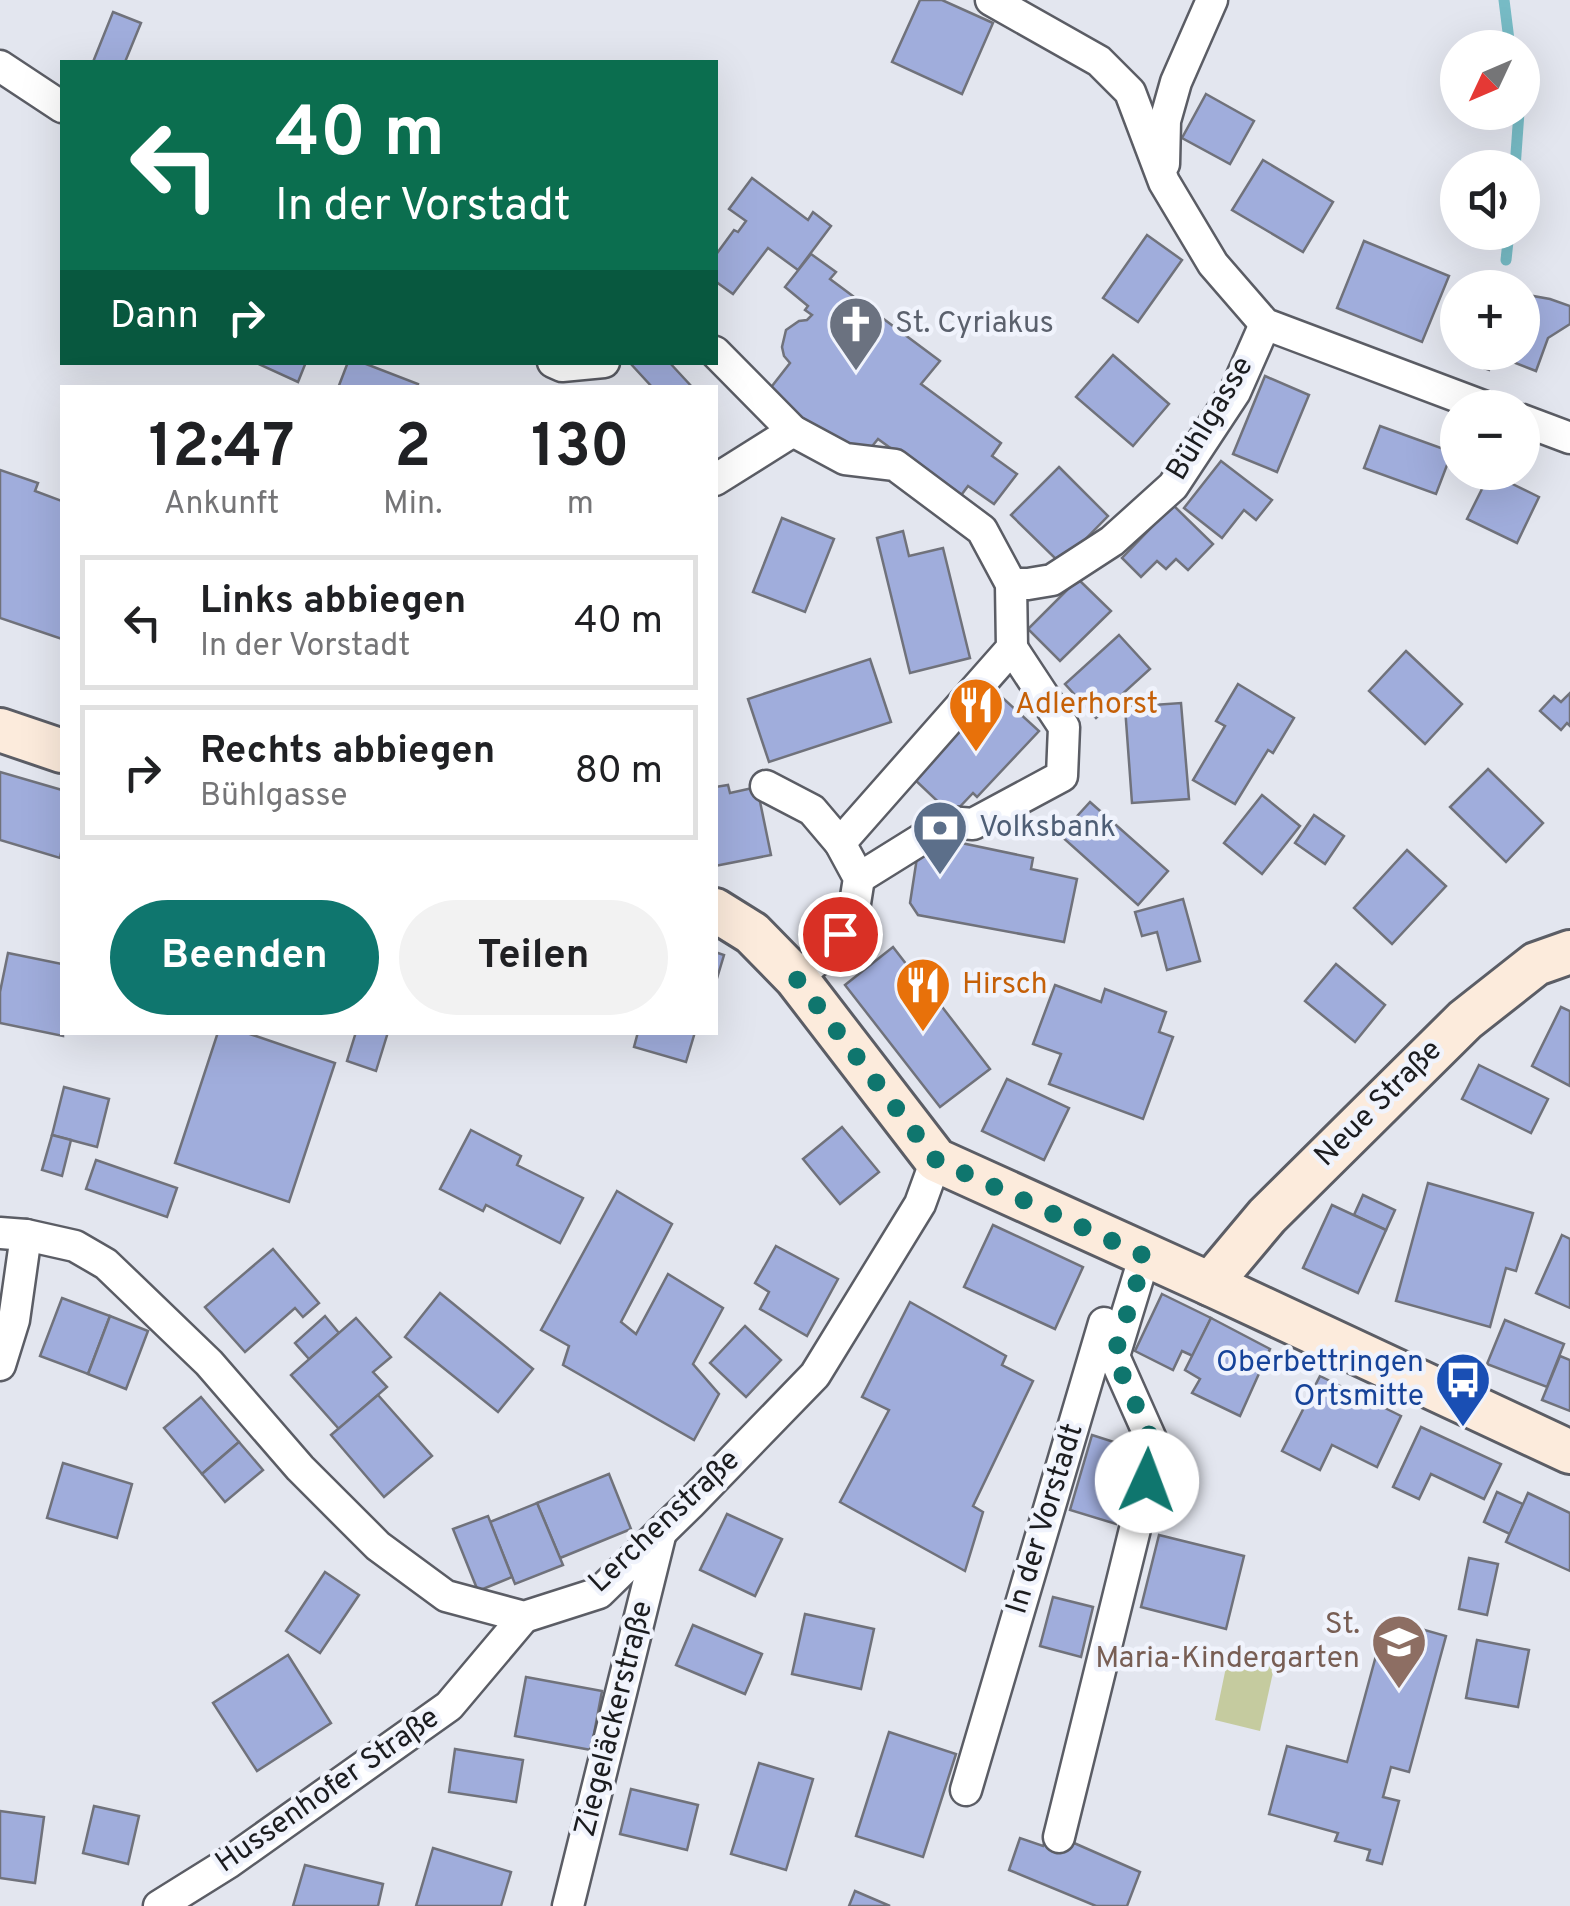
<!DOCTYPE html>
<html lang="de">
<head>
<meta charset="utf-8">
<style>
  :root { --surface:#fff; --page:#f2f2f2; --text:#202124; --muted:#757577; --line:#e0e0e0; --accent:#0f766e }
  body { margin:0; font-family:Overpass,sans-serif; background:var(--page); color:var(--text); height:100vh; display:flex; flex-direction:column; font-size:38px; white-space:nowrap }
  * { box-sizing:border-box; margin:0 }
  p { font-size:32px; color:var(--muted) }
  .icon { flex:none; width:55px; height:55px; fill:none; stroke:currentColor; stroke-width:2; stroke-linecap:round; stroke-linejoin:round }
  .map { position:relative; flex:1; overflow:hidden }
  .sheet { position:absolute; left:60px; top:385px; width:658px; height:650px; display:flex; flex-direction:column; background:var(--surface); border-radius:0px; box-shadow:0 10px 40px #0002 }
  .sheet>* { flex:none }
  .guide { position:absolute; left:60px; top:60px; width:658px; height:305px; border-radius:0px; box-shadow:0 10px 40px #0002; background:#0b6e4f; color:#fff; overflow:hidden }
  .needle { width:65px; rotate:226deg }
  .tools { position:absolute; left:1440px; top:30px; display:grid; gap:20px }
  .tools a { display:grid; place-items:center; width:100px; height:100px; border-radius:50%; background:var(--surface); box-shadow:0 10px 40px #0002; font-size:50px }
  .pin { position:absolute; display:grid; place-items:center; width:85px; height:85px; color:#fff; margin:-42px; border:5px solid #fff; border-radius:50%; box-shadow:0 2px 10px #0007 }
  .me { position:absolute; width:110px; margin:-55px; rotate:2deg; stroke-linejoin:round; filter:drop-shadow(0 0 8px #0008) }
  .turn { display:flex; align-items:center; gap:35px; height:210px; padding:0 50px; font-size:45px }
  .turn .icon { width:130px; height:130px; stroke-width:2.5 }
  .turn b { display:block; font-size:70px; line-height:85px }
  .then { display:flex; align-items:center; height:95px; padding:0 50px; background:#0003; gap:20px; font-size:38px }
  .eta { display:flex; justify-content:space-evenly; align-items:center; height:170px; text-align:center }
  .eta b { font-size:60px; font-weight:700; line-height:70px }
  .cta { display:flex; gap:20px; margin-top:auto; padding:20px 50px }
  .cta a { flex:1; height:115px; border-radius:60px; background:var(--accent); color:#fff; font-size:40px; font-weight:700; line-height:115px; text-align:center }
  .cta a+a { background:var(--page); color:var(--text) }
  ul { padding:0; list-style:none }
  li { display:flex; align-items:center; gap:30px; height:135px; margin:0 20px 15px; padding:0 30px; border:5px solid var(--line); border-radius:0px }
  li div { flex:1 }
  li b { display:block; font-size:38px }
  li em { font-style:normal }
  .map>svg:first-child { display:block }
  .green { fill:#c5cb9f }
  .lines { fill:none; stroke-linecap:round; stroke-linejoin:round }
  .stream { stroke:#77bbc5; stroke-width:11 }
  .building { fill:#a0addc; stroke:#70727b; stroke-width:2.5 }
  .street-casing { stroke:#5b5d65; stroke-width:35 }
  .secondary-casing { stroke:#5b5d65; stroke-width:48 }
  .street { stroke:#fff; stroke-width:30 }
  .secondary { stroke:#fcebdc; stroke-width:42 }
  .route { stroke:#0f766e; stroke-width:18; stroke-dasharray:0 32.4 }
  .labels { text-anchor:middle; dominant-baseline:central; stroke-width:9; stroke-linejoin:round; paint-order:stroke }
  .worship-label { font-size:30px; fill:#5b616d; stroke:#f0f3fc; text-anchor:start }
  .street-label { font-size:30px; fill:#1b1c1f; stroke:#f0f3fc }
  .food-label { font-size:30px; fill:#c56008; stroke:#f0f3fc; text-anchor:start }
  .service-label { font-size:30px; fill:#4e5e75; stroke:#f0f3fc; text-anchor:start }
  .transit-label { font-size:30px; fill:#164399; stroke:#f0f3fc; text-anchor:end }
  .education-label { font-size:30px; fill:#785e54; stroke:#f0f3fc; text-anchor:end }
</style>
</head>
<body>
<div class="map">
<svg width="1570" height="1906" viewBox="0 0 1570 1906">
  <rect width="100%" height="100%" fill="#e3e6ef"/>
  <polygon class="green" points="1230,1648 1276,1659 1260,1731 1215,1720"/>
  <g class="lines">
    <g class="stream">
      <polyline points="1504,0 1510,48"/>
      <polyline points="1515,168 1519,112"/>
      <polyline points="1506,260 1509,232"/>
    </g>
  </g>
  <g class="building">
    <polygon points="920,0 942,0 993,23 962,94 892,62"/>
    <polygon points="113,12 141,23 125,62 93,62"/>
    <polygon points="1206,94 1254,121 1230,164 1182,138"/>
    <polygon points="1263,160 1333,202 1303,252 1232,210"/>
    <polygon points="752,178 808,220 813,212 831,226 798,270 768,248 733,294 715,281 715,256 734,230 738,232 746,221 729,209"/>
    <polygon points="1147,235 1182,260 1138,322 1103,298"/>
    <polygon points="1364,241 1449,276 1422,342 1337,308"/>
    <polygon points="811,254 836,272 830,279 940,361 921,384 1001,443 992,456 1017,474 994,504 968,486 959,498 878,439 865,455 801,421 769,390 790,363 784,356 782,347 786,330 799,321 807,320 812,315 805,310 808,306 785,287"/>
    <polygon points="1522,294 1550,299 1570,306 1570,324 1548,338 1536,371 1495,355 1496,352 1522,352"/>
    <polygon points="1468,352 1496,352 1489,370 1465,361"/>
    <polygon points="1113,355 1169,404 1133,446 1076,397"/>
    <polygon points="254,362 306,362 298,382"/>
    <polygon points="348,362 361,362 418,384 417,388 338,388"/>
    <polygon points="669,362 693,388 653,388 630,363"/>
    <polygon points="1265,376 1309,395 1277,472 1233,454"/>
    <polygon points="1380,426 1452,452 1436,494 1364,468"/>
    <polygon points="1221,461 1272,500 1256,520 1244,510 1222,538 1184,508"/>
    <polygon points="1059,467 1108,516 1061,564 1011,515"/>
    <polygon points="0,470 38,483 35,491 62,501 62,639 0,618"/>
    <polygon points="1490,473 1539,497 1517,543 1467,519"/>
    <polygon points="1173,505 1213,544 1188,570 1176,559 1166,569 1157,561 1141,577 1122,558"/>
    <polygon points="782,518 834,539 805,612 753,592"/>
    <polygon points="903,531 909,556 943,548 970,658 910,673 877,538"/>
    <polygon points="1078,579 1111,611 1060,661 1028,629"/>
    <polygon points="1119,635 1150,669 1096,718 1065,684"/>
    <polygon points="1406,651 1462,704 1425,744 1369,691"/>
    <polygon points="870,659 891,722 769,762 748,699"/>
    <polygon points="1238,684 1294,718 1273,753 1268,750 1235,804 1193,780 1225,726 1216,721"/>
    <polygon points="994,690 1039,731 977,797 973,793 952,815 913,778"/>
    <polygon points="1570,693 1570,726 1567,723 1561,730 1540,711 1554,696 1561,702"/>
    <polygon points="1181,703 1189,799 1132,803 1125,707"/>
    <polygon points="1488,769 1543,823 1506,862 1450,807"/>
    <polygon points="0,772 62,790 62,848 60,858 0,840"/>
    <polygon points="728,785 730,793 757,787 771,855 715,866 715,787"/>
    <polygon points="1262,795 1300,826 1262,874 1224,843"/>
    <polygon points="1090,802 1168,871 1138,905 1060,835"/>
    <polygon points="1314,815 1344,836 1325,864 1295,843"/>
    <polygon points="947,840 1033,858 1031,869 1077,879 1064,942 918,915 910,903 918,851"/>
    <polygon points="1407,850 1446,886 1392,944 1354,908"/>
    <polygon points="1183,899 1200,961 1167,970 1157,932 1142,936 1135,912"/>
    <polygon points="893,947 917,978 930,969 947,990 936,999 990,1069 940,1107 845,985"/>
    <polygon points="715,952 724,955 715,985"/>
    <polygon points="8,953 62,964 63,1036 0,1023 0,992"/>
    <polygon points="1336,964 1385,1005 1355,1042 1305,1001"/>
    <polygon points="1055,985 1101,1002 1105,989 1166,1012 1159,1032 1173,1037 1143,1119 1049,1084 1061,1054 1033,1044"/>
    <polygon points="1561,1007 1570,1011 1570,1086 1532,1066"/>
    <polygon points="218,1032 244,1032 335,1063 289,1202 175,1163"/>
    <polygon points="356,1032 388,1032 376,1071 347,1061"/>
    <polygon points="638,1032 695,1032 686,1062 634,1047"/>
    <polygon points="1479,1065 1548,1099 1531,1133 1462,1099"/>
    <polygon points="1007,1079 1069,1108 1044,1160 982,1131"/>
    <polygon points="64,1087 109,1099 97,1147 52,1135"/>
    <polygon points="842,1127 879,1172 840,1204 803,1159"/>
    <polygon points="471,1130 521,1156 517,1165 583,1198 560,1243 486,1205 483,1211 440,1189"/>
    <polygon points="52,1135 71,1140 62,1176 42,1170"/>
    <polygon points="96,1160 177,1188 167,1217 86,1189"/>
    <polygon points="1428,1183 1533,1213 1516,1271 1506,1268 1490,1327 1396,1301"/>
    <polygon points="617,1191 672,1224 621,1322 636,1334 668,1274 723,1308 693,1364 719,1394 694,1440 563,1365 569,1346 541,1330"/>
    <polygon points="1363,1195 1395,1210 1386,1230 1354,1215"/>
    <polygon points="1332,1205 1386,1230 1358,1293 1303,1268"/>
    <polygon points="993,1225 1083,1267 1055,1329 964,1287"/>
    <polygon points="1562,1235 1570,1239 1570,1308 1536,1293"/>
    <polygon points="776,1246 838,1279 807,1336 760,1309 769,1292 755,1283"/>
    <polygon points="273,1249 319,1303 303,1317 295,1308 245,1352 205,1307"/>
    <polygon points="440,1293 533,1369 498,1412 405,1337"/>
    <polygon points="1162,1294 1211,1318 1193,1356 1182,1351 1173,1370 1135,1351"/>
    <polygon points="62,1298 110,1316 88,1374 40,1356"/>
    <polygon points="910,1302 1006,1356 1002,1365 1033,1381 973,1506 983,1512 965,1571 840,1502 889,1410 862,1397"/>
    <polygon points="110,1316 148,1331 126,1389 88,1374"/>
    <polygon points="325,1316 339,1333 309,1359 295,1343"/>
    <polygon points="356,1318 391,1357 373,1372 387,1387 339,1429 291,1375"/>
    <polygon points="1211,1318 1270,1349 1240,1416 1192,1393 1200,1379 1185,1370"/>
    <polygon points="1505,1320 1564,1344 1547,1387 1487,1364"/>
    <polygon points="745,1326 781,1360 746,1397 710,1363"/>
    <polygon points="1560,1356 1570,1360 1570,1411 1542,1400"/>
    <polygon points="1320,1376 1401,1416 1377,1467 1332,1445 1320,1470 1282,1451"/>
    <polygon points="378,1395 432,1456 384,1497 331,1435"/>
    <polygon points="201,1397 239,1442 202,1474 164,1428"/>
    <polygon points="1421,1427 1501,1464 1484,1499 1431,1474 1419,1499 1393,1487"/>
    <polygon points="1092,1435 1139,1450 1116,1524 1070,1510"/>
    <polygon points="239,1442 263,1470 225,1502 202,1474"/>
    <polygon points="63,1463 132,1484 117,1538 47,1518"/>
    <polygon points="609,1474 631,1529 560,1558 537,1503"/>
    <polygon points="1497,1492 1523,1504 1510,1534 1484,1522"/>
    <polygon points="1528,1493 1570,1513 1570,1571 1506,1542"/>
    <polygon points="537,1503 563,1565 515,1584 490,1522"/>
    <polygon points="727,1514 782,1539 755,1596 700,1570"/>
    <polygon points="488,1516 512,1577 478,1591 453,1529"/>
    <polygon points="1159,1535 1244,1556 1226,1629 1141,1607"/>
    <polygon points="1469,1558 1498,1564 1487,1615 1459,1609"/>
    <polygon points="325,1572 359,1595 320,1653 286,1631"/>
    <polygon points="1053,1597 1093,1607 1081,1657 1040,1646"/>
    <polygon points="805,1614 874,1629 861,1689 792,1674"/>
    <polygon points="1386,1619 1446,1636 1409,1772 1391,1767 1383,1797 1399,1801 1382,1864 1367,1860 1370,1850 1335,1841 1338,1833 1269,1814 1287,1746 1347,1762"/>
    <polygon points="693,1625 762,1654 745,1694 676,1665"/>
    <polygon points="1477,1640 1529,1650 1518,1707 1466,1698"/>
    <polygon points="288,1655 331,1723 257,1771 213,1703"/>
    <polygon points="526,1677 602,1691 591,1750 515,1736"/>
    <polygon points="889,1732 956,1754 923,1857 856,1836"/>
    <polygon points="455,1749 523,1760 516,1802 449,1792"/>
    <polygon points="759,1763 813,1779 786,1870 731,1854"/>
    <polygon points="631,1789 698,1805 687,1850 620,1834"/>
    <polygon points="94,1806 139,1816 128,1864 83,1853"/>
    <polygon points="0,1811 44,1817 35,1883 0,1878"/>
    <polygon points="1049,1832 1140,1872 1127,1906 1096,1906 1009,1870 1020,1838 1043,1846"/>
    <polygon points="433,1848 511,1872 501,1906 416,1906"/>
    <polygon points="305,1865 383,1884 378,1906 293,1906"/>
    <polygon points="855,1891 890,1906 849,1906"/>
  </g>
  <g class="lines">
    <g class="street-casing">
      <g id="street">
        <polyline points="991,0 1099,61 1130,92 1164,182 1213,264 1265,324 1488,408"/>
        <polyline points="0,66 62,107"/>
        <polyline points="1164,164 1165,121 1176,82 1212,0"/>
        <polyline points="715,352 793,431 845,459 895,465 982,530 1011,584 1012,648 840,843"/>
        <polyline points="553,362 562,366 604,362"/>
        <polyline points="1522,420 1570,438"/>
        <polyline points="715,480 793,431"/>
        <polyline points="1011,584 1028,584 1052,580 1112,541 1173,486 1235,392 1265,324"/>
        <polyline points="766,786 812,810 840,843 859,878 853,916 827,952 796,978"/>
        <polyline points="859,878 949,822 973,824 1062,776 1064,727 1012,648"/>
        <polyline points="0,1233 26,1235 75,1246 106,1264 209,1363 300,1468 378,1546 446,1596 524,1617 599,1593 690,1504 815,1375 920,1204 936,1160"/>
        <polyline points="0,1365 14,1320 26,1235"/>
        <polyline points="966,1790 1104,1323"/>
        <polyline points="1059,1837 1155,1448 1114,1356 1145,1255"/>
        <polyline points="159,1906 228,1863 449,1706 524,1617"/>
        <polyline points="568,1906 661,1532"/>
      </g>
    </g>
    <g class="secondary-casing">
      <g id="secondary">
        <polyline points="0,730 62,751"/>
        <polyline points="715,910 752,933 796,978 936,1160 1210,1284 1570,1452"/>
        <polyline points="1210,1284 1267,1216 1465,1020 1536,964 1570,952"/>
      </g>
    </g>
    <use href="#street" class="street"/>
    <use href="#secondary" class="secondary"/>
  </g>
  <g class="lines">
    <polyline class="route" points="840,934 827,952 796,978 936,1160 1145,1256 1114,1356 1155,1448 1147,1481"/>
  </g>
  <defs>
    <g id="church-pin" transform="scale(2.875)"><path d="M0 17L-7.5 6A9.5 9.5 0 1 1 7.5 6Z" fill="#6b7280" stroke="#f0f3fc"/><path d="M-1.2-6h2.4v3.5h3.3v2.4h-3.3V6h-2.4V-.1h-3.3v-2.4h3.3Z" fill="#fff"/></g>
    <g id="restaurant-pin" transform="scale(2.875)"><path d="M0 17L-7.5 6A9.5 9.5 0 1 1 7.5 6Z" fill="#e8710a" stroke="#f0f3fc"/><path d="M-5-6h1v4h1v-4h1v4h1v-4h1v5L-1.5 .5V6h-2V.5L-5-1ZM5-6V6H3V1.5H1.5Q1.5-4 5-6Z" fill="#fff"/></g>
    <g id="bank-pin" transform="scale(2.875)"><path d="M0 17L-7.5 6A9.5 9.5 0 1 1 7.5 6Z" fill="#5c6f8a" stroke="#f0f3fc"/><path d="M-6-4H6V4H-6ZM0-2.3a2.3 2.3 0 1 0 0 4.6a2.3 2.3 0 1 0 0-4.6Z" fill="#fff"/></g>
    <g id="bus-pin" transform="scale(2.875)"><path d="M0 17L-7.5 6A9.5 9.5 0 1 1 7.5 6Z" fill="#1a4fb4" stroke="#f0f3fc"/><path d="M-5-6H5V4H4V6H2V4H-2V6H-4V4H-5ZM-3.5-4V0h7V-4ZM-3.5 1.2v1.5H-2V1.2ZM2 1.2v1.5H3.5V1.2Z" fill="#fff"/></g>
    <g id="school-pin" transform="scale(2.875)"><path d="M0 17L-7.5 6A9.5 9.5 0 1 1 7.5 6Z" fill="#8d6e63" stroke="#f0f3fc"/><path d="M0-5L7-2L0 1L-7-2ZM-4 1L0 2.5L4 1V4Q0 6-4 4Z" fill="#fff"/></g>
  </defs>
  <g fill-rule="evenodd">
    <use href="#church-pin" x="856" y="324"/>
    <use href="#restaurant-pin" x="976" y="705"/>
    <use href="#bank-pin" x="940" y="828"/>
    <use href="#restaurant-pin" x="923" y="985"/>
    <use href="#bus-pin" x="1463" y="1380"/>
    <use href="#school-pin" x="1399" y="1642"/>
  </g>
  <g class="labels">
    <g class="worship-label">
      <text x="895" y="324">St. Cyriakus</text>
    </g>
    <g class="street-label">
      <text transform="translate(1211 419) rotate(-59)">Bühlgasse</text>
      <text transform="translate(1379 1104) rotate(-45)">Neue Straße</text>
      <text transform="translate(1046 1519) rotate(-73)">In der Vorstadt</text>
      <text transform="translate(665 1522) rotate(-43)">Lerchenstraße</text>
      <text transform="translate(615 1719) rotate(-76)">Ziegeläckerstraße</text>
      <text transform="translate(328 1791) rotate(-35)">Hussenhofer Straße</text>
    </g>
    <g class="food-label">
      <text x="1015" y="705">Adlerhorst</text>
      <text x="962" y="985">Hirsch</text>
    </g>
    <g class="service-label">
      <text x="979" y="828">Volksbank</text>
    </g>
    <g class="transit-label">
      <text x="1424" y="1363">Oberbettringen<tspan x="1424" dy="34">Ortsmitte</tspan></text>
    </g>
    <g class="education-label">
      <text x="1360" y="1625">St.<tspan x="1360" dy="34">Maria-Kindergarten</tspan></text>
    </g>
  </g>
</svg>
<div class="tools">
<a><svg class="needle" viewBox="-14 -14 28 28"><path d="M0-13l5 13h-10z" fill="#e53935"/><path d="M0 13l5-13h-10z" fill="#757577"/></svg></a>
<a><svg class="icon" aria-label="sound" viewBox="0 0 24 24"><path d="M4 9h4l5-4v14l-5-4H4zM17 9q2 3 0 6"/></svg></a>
<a>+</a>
<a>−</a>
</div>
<div class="pin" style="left:840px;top:934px;background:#d93025"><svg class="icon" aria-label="arrive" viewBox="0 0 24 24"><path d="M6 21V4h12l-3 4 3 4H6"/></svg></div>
<svg class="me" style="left:1147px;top:1481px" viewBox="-20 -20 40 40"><circle r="19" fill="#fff"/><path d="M0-13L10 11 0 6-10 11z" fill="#0f766e"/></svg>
<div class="guide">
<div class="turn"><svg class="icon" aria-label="left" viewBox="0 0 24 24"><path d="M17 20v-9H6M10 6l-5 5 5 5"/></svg><div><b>40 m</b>In der Vorstadt</div></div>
<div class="then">Dann<svg class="icon" aria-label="right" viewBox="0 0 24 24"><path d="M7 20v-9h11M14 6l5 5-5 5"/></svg></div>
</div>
<section class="sheet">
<div class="eta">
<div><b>12:47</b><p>Ankunft</p></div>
<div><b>2</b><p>Min.</p></div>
<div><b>130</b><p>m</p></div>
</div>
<ul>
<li><svg class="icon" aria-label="left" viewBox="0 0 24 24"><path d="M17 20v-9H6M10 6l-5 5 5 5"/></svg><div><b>Links abbiegen</b><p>In der Vorstadt</p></div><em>40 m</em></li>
<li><svg class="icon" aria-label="right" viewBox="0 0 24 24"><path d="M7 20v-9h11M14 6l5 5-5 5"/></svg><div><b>Rechts abbiegen</b><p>Bühlgasse</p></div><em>80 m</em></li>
</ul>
<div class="cta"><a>Beenden</a><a>Teilen</a></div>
</section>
</div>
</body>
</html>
